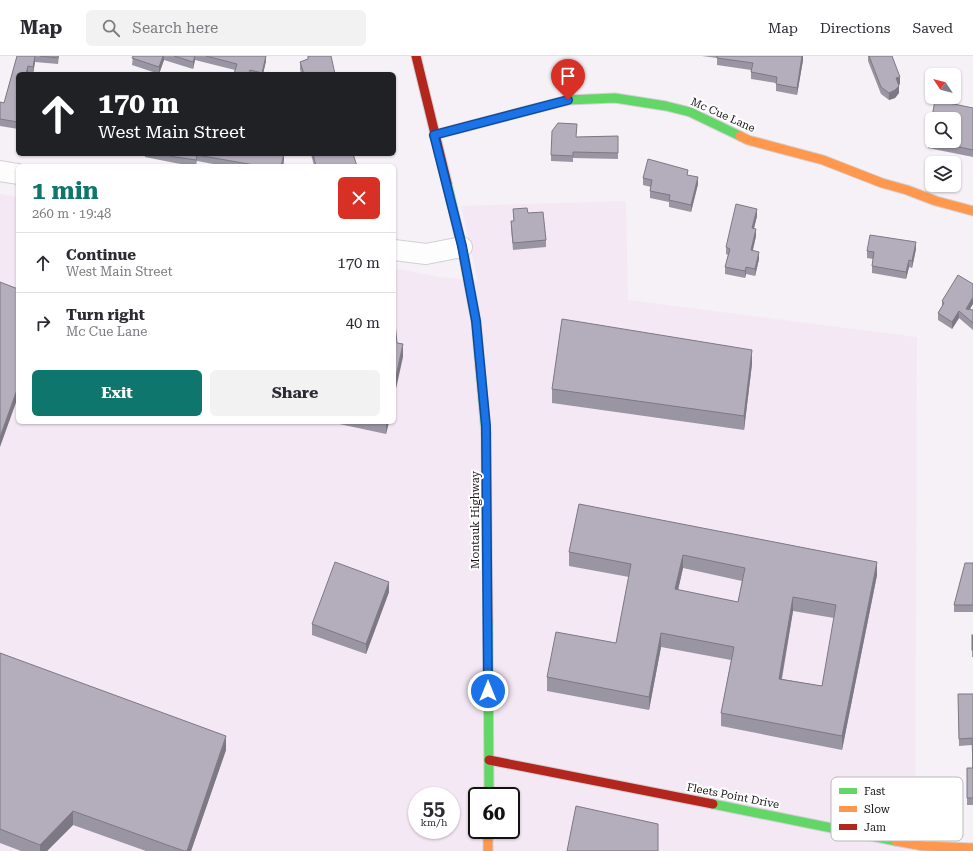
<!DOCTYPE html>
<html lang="en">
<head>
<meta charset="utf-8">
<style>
  :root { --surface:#fff; --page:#f2f2f3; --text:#2b2b33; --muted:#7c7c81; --line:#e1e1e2; --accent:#0f766e }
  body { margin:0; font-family:"Roboto Serif",serif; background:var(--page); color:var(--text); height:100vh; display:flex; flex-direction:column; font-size:15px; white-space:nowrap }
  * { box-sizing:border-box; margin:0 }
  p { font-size:13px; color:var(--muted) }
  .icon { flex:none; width:22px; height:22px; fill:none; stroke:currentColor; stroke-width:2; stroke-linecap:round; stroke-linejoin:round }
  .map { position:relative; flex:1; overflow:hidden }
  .sheet { position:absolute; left:16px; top:108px; width:380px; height:260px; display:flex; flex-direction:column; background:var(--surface); border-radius:6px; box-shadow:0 1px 3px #0004 }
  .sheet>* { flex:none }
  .hud { position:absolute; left:16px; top:16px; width:380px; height:84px; border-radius:6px; box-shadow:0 1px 3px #0004; background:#202124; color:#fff; overflow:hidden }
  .needle { width:26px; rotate:305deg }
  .controls { position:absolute; left:925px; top:12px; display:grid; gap:8px }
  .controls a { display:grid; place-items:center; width:36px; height:36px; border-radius:6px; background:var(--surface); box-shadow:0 1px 3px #0004; font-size:20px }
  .speed { position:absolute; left:408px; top:731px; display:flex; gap:8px; font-size:20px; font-weight:700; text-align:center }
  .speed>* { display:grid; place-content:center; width:52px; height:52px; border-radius:50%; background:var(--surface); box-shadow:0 1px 3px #0004; line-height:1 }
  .speed small { font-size:10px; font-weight:400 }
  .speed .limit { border:2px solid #111; border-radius:6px; background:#fff; color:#111 }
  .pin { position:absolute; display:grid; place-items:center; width:34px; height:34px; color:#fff; margin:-41px -17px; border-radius:50% 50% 50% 0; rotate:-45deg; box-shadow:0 0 4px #0007 }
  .pin .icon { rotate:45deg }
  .me { position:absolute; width:44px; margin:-22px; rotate:0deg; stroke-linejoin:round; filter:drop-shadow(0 0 3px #0008) }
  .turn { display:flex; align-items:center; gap:14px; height:84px; padding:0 16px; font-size:18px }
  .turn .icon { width:52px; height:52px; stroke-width:2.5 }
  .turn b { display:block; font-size:28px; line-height:34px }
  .round { display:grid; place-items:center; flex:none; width:42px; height:42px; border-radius:6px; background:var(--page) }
  .summary { display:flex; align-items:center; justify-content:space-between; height:68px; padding:0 16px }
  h1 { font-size:24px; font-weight:700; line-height:30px; color:var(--accent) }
  .primary-button { display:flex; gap:8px; margin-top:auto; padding:8px 16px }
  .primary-button a { flex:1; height:46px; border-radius:6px; background:var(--accent); color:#fff; font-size:16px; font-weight:700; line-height:46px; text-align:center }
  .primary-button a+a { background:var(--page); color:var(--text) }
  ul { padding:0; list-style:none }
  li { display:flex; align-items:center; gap:12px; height:60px; padding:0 16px; border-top:1px solid var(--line) }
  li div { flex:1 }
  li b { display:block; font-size:15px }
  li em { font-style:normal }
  header { display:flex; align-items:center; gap:24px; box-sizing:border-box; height:56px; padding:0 20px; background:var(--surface); border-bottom:1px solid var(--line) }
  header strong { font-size:19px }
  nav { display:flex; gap:22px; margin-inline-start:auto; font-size:14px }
  .search { width:280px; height:36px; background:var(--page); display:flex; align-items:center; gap:10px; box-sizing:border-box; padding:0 14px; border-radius:6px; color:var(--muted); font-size:15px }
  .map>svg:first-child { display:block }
  .built { fill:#f4e8f4; fill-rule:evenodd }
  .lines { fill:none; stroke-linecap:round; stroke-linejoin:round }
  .street-casing { stroke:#d3cfd3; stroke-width:22 }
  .fast-casing { stroke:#d3cfd3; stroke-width:11 }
  .slow-casing { stroke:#d3cfd3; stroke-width:11 }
  .jam-casing { stroke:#d3cfd3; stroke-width:11 }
  .street { stroke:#fefdfe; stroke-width:20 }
  .fast { stroke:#63d668; stroke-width:9 }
  .slow { stroke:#ff974d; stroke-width:9 }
  .jam { stroke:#b3261e; stroke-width:9 }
  .wall { fill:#9a95a2; fill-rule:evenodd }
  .shaded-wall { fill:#7d7984 }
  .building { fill:#b3adbc; stroke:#7d7984; fill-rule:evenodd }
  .route-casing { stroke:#114b97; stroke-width:10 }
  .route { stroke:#1a73e8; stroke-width:7 }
  .labels { text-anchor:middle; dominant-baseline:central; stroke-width:4; stroke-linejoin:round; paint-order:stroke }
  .street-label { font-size:11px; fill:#191519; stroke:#fff }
  .key { fill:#fff; stroke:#bab9ba; stroke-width:1 }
  .key-label { font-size:11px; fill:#191519 }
</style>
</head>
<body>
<header>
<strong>Map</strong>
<div class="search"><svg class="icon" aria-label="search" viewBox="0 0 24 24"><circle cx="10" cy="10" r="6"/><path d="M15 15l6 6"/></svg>Search here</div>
<nav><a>Map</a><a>Directions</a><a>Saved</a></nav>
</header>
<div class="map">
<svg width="973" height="795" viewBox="0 0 973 795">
  <rect width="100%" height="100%" fill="#f6f1f6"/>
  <path class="built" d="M0 138 18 141V366H394V212L439 221 478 225 461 150 626 145 628 244 917 281 915 795H0ZM417 740H451V774H417ZM477 740H511V774H477Z"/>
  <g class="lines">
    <g class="street-casing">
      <g id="street">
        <polyline points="0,115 18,118"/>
        <polyline points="394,194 426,198 462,191"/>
      </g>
    </g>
    <g class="fast-casing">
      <g id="fast">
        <polyline points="434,79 568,44 615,42 666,50 690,56 740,80"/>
        <polyline points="447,127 462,191 476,265 486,378"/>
        <polyline points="488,565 489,740"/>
        <polyline points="713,748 896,785"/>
      </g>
    </g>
    <g class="slow-casing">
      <g id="slow">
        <polyline points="740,80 748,84 823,104 882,127 907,134 936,145 973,155"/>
        <polyline points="486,378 488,565"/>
        <polyline points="488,774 488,795"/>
        <polyline points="896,785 923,790 973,792"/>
      </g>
    </g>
    <g class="jam-casing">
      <g id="jam">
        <polyline points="416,0 447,127"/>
        <polyline points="489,704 713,748"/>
      </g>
    </g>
    <use href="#street" class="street"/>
    <use href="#fast" class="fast"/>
    <use href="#slow" class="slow"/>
    <use href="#jam" class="jam"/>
  </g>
  <g class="wall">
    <polygon points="17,0 59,0 58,8 35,6 33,18 28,17 28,18 18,18 18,73 0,70 0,46 4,47"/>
    <polygon points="133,0 266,0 266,5 263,18 234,18 235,14 195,4 193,13 164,4 159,18 132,9"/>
    <polygon points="308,0 335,18 301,18 300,13 300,6 308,3"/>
    <polygon points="702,0 803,0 803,4 797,39 776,35 776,27 751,23 751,14 717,9 717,2"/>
    <polygon points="868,0 892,0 900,28 898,29 899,37 895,42 889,44 881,38 868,5"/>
    <polygon points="973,52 973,101 928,92 928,84"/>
    <polygon points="618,80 618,103 573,102 573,106 551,105 551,99 577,81"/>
    <polygon points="141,98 284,98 284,104 283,110 224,110 197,105 196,110 193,110 175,107 145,101 145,99"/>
    <polygon points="311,98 353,98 357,110 314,110"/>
    <polygon points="688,119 698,128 691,156 669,151 669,146 650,142 650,135 651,131 643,129 643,122"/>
    <polygon points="513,153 528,157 546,184 546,191 513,194 511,172 511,165 514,165"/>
    <polygon points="757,160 754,173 756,180 753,194 759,203 755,220 746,218 745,222 725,218 725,211 728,199 726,198 726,191"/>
    <polygon points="916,193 912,212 909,211 906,223 872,217 872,210 873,203 867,202 867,195"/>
    <polygon points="942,245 973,254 973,274 959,262 952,273 938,264 938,257 942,251"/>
    <polygon points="752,308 744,374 552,347 552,333"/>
    <polygon points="330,366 389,366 386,378"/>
    <path d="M579 448 877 519 842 694 721 670V657L731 604 661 591 649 654 547 635V621L616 587 629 521 569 510V496ZM683 512 742 525 738 546 678 534ZM793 555 834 562 822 630 782 623Z"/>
    <polygon points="973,507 973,556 954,556 954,549"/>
    <polygon points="389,536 366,598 312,579 312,568"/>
    <rect x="972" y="579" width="1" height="22"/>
    <polygon points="0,597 226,694 191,795 146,795 73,769 47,795 21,795 0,787"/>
    <polygon points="958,638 973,638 973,749 967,749 967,712 972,712 972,689 959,690"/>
  </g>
  <g class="shaded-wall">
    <polygon points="35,0 35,6 33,18 33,11"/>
    <polygon points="163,0 164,0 164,4 159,18 159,11"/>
    <polygon points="195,0 195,4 193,13 193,6"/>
    <polygon points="266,0 266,5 263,18 262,18"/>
    <polygon points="802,0 803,0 803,4 797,39 797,32"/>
    <polygon points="28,10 28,18 26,18"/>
    <polygon points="900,21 900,28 896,30 896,22"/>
    <polygon points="899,30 899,37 895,42 889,44 889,37"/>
    <polygon points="284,98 284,104 283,110 281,110"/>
    <polygon points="698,121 698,128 691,156 691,149"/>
    <polygon points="757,153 757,160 752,179 752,172"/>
    <polygon points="756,173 756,180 751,201 751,194"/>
    <polygon points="916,186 916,193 912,212 912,205"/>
    <polygon points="759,196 759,203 755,220 755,213"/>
    <polygon points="909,204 909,211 906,223 906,216"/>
    <polygon points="746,211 746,218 745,222 745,215"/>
    <polygon points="973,241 973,248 966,260 966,253"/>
    <polygon points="959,255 959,262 952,273 952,266"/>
    <polygon points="403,288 403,301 394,342 394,329"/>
    <polygon points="752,294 752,308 744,374 744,360"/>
    <polygon points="18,331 18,341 0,391 0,381"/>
    <polygon points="386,366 389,366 386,378"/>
    <polygon points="683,499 683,512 675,547 675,533"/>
    <polygon points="877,506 877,519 842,694 842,680"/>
    <polygon points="389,526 389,536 366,598 366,588"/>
    <polygon points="793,541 793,555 779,636 779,623"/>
    <polygon points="661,577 661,591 649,654 649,641"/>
    <polygon points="226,680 226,694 191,795 187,795"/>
    <polygon points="73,755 73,769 47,795 40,795 40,789"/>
  </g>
  <g class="building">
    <polygon points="17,0 35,0 33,11 28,10 26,18 18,18 18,66 0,63 0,46 4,47"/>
    <polygon points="40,0 58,0 58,2"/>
    <polygon points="133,0 163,0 159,11 132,2"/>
    <polygon points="174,0 195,0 193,6"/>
    <polygon points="206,0 266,0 262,17 250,14 249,18 234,18 237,8"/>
    <polygon points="308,0 331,0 335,18 304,18 300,6 308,3"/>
    <polygon points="717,0 802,0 797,32 776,28 777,21 751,16 753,7 717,2"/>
    <polygon points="869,0 892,0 900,21 896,22 899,30 895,34 889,37 881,31"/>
    <path d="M935 44 973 52V94L928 84ZM932 63H954V85H932Z"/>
    <polygon points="558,67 577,68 576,81 618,80 618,97 573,96 573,100 551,99 552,75"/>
    <polygon points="162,98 284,98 281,110 260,110 197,99 196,104 175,101"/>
    <polygon points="313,98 353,98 357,110 316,110"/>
    <polygon points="648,103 688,114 687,119 698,121 691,149 669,144 670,139 650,135 652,124 643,122"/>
    <polygon points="736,148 757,153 752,172 756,173 751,194 759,196 755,213 746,211 745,215 725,211 730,193 726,191"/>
    <polygon points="527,152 528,157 543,156 546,184 513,187 511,165 514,165 513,153"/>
    <polygon points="870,179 916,186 912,205 909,204 906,216 872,210 874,196 867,195"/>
    <polygon points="958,219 973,228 973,241 966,253 973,254 973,267 959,255 952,266 938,257 944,247 942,245"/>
    <polygon points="0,226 18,233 18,331 0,381"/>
    <polygon points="394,257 397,287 403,288 394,329"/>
    <polygon points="562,263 752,294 744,360 552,333"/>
    <path d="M579 448 877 506 842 680 721 657 734 591 661 577 649 641 547 621 556 576 616 587 631 508 569 496ZM683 499 745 512 738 546 675 533ZM793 541 836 549 822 630 779 623Z"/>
    <polygon points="335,506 389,526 366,588 312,568"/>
    <polygon points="965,507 973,507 973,549 954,549"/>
    <rect x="972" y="579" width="1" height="15"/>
    <polygon points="0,597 226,680 187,795 184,795 73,755 40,789 0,773"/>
    <polygon points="958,638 973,638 973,742 967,742 967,712 973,712 972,682 959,683"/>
    <polygon points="576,750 658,768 658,795 567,795"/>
  </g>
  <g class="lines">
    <g class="route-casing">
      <polyline id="route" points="488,635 486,370 476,265 462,190 434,79 568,44"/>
    </g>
    <use href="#route" class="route"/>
  </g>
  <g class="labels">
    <g class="street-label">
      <text transform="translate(723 59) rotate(24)">Mc Cue Lane</text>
      <text transform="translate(475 464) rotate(-90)">Montauk Highway</text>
      <text transform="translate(733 740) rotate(11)">Fleets Point Drive</text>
    </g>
  </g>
  <rect x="831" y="721" width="132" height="64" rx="6" class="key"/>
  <rect x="839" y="732" width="18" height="6" fill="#63d668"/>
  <rect x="839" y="750" width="18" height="6" fill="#ff974d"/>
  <rect x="839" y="768" width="18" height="6" fill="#b3261e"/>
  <g class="key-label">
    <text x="864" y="739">Fast</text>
    <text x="864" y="757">Slow</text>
    <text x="864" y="775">Jam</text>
  </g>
</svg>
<div class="controls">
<a><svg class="needle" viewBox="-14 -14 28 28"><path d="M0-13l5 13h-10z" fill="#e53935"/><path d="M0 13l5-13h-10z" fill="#7c7c81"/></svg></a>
<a><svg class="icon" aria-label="search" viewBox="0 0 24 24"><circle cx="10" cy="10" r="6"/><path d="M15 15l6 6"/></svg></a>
<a><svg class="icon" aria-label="layers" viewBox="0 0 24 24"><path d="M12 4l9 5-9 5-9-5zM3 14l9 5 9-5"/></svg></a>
</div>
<div class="speed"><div>55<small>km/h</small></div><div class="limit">60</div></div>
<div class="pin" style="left:568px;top:44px;background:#d93025"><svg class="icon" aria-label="arrive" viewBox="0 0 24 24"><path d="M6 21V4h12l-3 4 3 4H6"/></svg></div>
<svg class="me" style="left:488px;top:635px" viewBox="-20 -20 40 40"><circle r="17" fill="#1a73e8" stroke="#fff" stroke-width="3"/><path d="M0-11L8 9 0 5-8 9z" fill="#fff"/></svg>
<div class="hud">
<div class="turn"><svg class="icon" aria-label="ahead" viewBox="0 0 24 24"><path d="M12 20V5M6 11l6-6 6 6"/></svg><div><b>170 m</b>West Main Street</div></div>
</div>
<section class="sheet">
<div class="summary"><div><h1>1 min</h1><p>260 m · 19:48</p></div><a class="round" style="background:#d93025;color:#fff"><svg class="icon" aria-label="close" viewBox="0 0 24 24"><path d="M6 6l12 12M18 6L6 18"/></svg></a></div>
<ul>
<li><svg class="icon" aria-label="ahead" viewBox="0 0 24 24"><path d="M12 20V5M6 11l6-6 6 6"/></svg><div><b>Continue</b><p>West Main Street</p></div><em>170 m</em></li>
<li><svg class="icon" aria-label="right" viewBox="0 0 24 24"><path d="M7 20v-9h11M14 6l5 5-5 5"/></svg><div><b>Turn right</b><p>Mc Cue Lane</p></div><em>40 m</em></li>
</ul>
<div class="primary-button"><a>Exit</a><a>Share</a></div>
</section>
</div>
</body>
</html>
